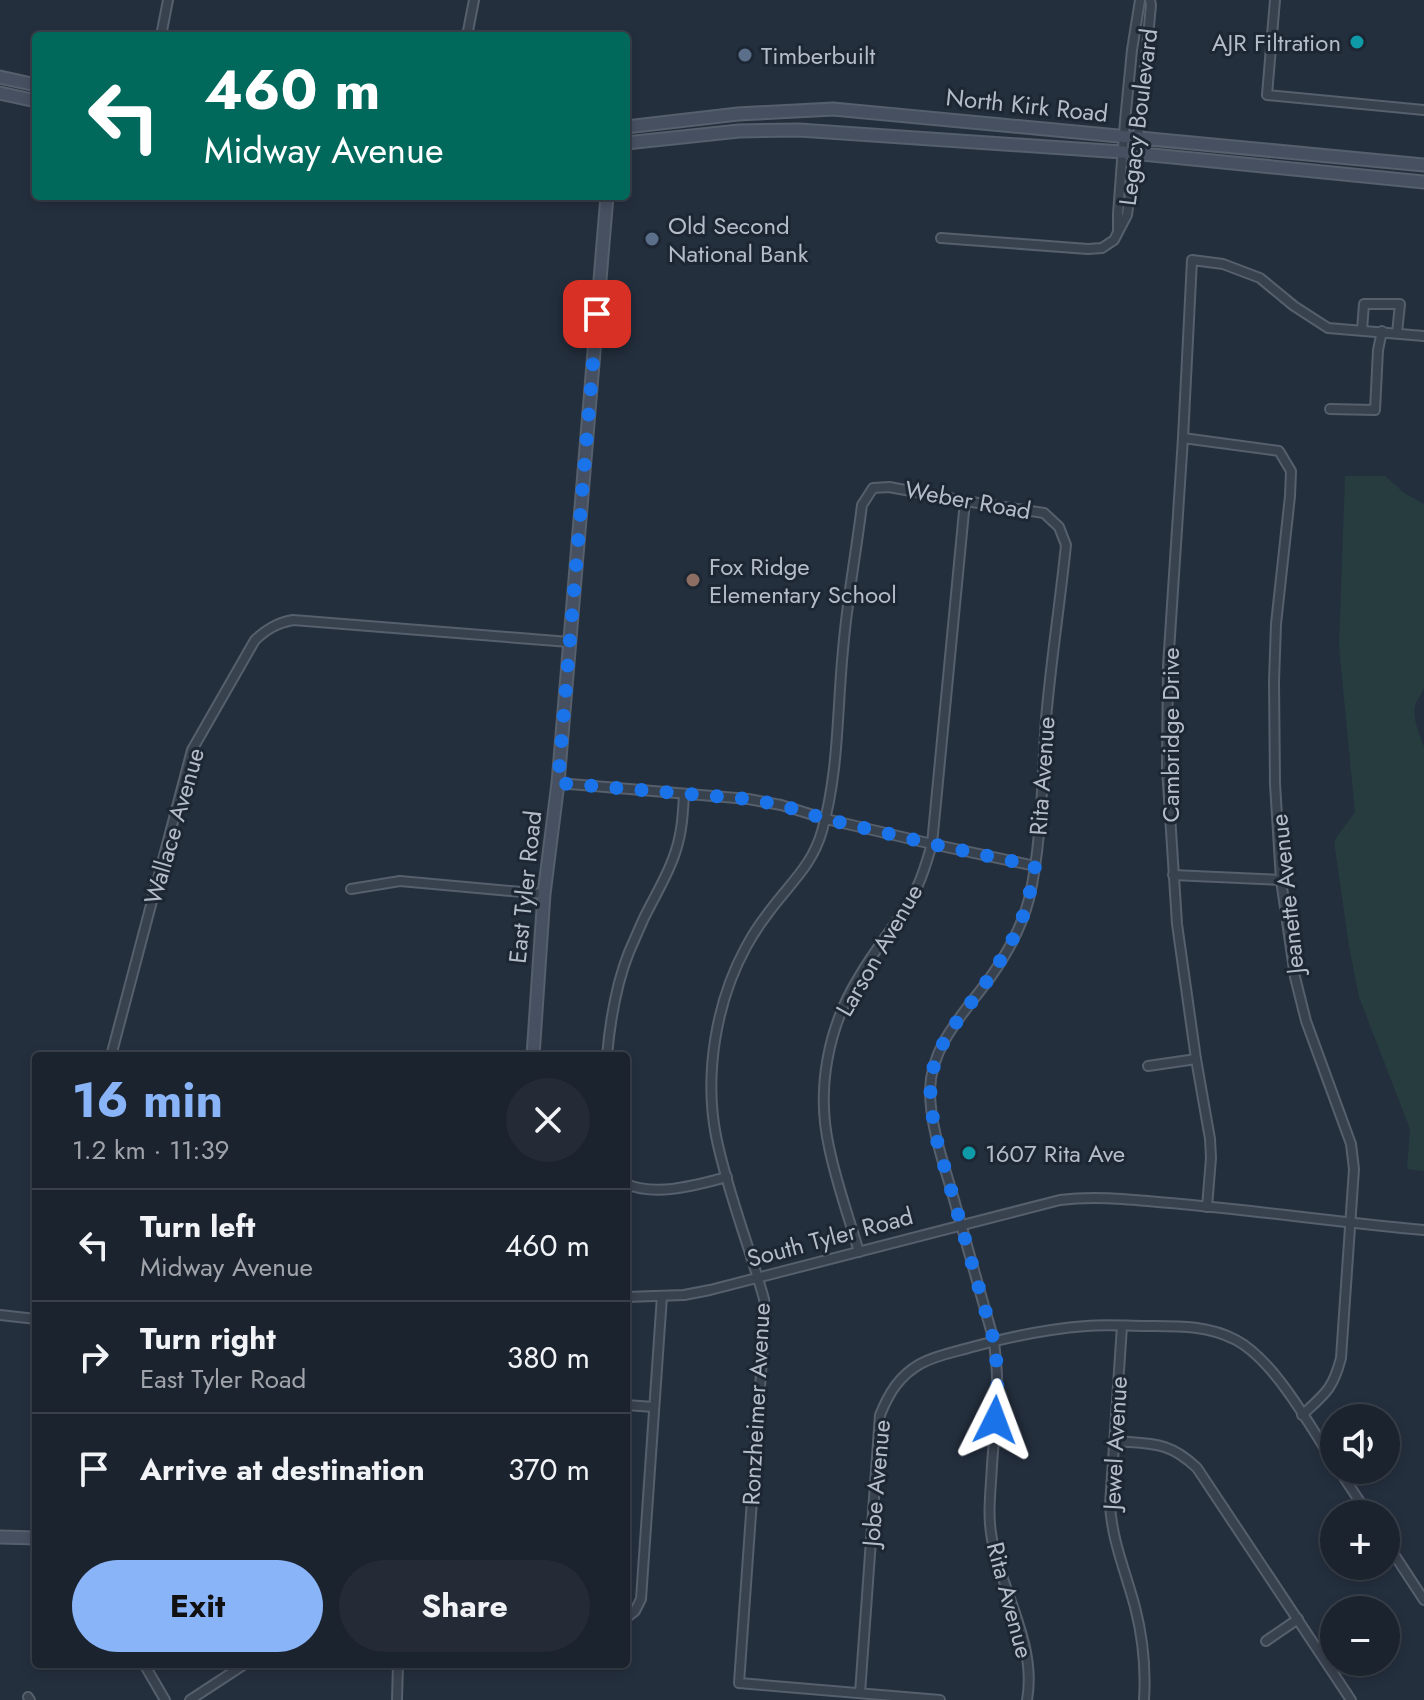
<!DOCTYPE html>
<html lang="en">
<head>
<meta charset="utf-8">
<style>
  :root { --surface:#1b232e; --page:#242b36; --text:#f1f3f6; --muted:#a0a4aa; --line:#39404a; --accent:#8ab4f8 }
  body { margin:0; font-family:Jost,sans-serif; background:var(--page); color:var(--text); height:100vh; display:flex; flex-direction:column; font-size:30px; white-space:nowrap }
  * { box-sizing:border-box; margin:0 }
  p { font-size:26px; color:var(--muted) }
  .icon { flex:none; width:44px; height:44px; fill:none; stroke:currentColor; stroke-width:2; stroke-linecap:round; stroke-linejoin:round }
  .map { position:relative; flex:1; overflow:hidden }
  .side { position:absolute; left:32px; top:1052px; width:598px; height:616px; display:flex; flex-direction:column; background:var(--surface); border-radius:8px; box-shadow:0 4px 12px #0003,0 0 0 2px var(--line) }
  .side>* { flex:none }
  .guide { position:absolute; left:32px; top:32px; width:598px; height:168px; border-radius:8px; box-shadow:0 4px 12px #0003,0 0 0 2px var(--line); background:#00695c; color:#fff; overflow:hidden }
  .fabs { position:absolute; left:1320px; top:1404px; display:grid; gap:16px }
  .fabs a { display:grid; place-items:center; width:80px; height:80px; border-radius:50%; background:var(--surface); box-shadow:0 4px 12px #0003,0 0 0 2px var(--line); font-size:40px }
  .pin { position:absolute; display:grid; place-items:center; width:68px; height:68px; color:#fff; margin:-34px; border-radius:16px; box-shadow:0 4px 12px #0006 }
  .me { position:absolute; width:88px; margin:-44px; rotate:3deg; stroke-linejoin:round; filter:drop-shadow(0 0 6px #0008) }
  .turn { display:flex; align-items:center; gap:28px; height:168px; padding:0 40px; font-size:36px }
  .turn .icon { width:104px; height:104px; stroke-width:2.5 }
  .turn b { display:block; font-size:56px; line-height:68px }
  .round { display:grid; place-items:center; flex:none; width:84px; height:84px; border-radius:42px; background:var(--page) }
  .overview { display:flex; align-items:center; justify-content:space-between; height:136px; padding:0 40px }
  h1 { font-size:48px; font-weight:700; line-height:60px; color:var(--accent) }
  .action { display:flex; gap:16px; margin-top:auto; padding:16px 40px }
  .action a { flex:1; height:92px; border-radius:48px; background:var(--accent); color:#111; font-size:32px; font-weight:700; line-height:92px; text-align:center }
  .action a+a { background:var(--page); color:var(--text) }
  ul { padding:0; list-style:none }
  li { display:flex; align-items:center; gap:24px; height:112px; padding:0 40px; border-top:2px solid var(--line) }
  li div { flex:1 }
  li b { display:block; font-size:30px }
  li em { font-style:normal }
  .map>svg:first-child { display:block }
  .green { fill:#263c3f }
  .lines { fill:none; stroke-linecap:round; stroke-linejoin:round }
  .street-casing { stroke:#565f6c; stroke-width:12 }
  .secondary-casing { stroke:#565f6c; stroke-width:15 }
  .street { stroke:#38414e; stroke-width:8 }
  .secondary { stroke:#465061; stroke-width:11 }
  .route { stroke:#1a73e8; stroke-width:14; stroke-dasharray:0 25.2 }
  .culture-dot { fill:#0f9aa8; stroke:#1d2633; stroke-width:3 }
  .service-dot { fill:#5c6f8a; stroke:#1d2633; stroke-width:3 }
  .education-dot { fill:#8d6e63; stroke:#1d2633; stroke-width:3 }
  .labels { text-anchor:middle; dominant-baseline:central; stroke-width:6; stroke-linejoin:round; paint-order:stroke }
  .poi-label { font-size:24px; fill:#b4bcc9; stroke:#1d2633; text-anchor:start }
  .street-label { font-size:24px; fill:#b4bcc9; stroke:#1d2633 }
</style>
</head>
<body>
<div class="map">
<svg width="1424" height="1700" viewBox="0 0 1424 1700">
  <rect width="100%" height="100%" fill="#242f3e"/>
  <path class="green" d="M1345 476H1385L1404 493 1424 504V687C1422 694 1417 699 1415 706 1412 719 1420 735 1424 747V1171L1407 1169 1410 1129 1359 997 1349 946 1334 841 1355 812 1339 647Z"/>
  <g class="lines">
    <g class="street-casing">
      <g id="street">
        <polyline points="1275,0 1267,95 1424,110"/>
        <polyline points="161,36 168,0"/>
        <polyline points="467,36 474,0"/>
        <polyline points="1118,230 1118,214 1125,121 1132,50 1140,0"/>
        <polyline points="941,238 1088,249 1102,248 1114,240 1127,215 1140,121 1151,5 1150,0"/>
        <polyline points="1362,330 1364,304 1400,304 1397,333"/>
        <polyline points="1330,409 1375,410 1378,350 1382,331"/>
        <path d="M1183 438 1279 451 1291 471 1290 496 1276 624 1274 681 1275 784 1281 880 1295 977 1306 1021 1351 1144 1354 1169 1341 1358C1333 1389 1325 1394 1302 1415"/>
        <polyline points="558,783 748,799 781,805 826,819 932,844 1035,866"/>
        <polyline points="1173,875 1281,880"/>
        <polyline points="351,889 400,881 544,894"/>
        <path d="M111 1056 192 750 255 640C267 629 277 623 293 620L569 642"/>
        <path d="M607 1056C610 1021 616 985 629 952 634 941 639 929 644 918 655 895 669 874 676 850 682 832 683 813 684 794"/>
        <polyline points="1148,1066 1196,1059"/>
        <path d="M626 1184C657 1197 696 1185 727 1177"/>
        <polyline points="1207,1207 1211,1158 1210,1139 1196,1059 1177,924 1167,768 1168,666 1183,438 1192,260 1223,264 1260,278 1294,306 1328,328 1424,336"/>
        <path d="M859 1252C849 1218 836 1182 829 1147 816 1089 828 1027 859 977 877 945 903 918 918 885 924 872 928 857 932 844L965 501"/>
        <path d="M626 1297 684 1295 710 1290 1060 1200C1101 1195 1141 1201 1181 1204 1262 1211 1343 1223 1424 1230"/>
        <polyline points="0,1315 36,1319"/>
        <path d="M1122 1326 1110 1505C1112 1541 1126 1573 1135 1607 1143 1638 1146 1669 1144 1700"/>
        <polyline points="626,1405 654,1407"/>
        <path d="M1115 1441C1152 1444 1169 1441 1197 1468L1351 1700"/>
        <polyline points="1339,1470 1368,1514"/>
        <polyline points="1386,1542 1424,1600"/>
        <polyline points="626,1618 635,1611 641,1599 662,1296"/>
        <polyline points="1266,1641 1298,1619"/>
        <polyline points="144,1664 165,1700"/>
        <path d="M860 1693 880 1415C889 1393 899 1376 920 1364 936 1355 955 1352 972 1347 1009 1337 1047 1329 1086 1326 1106 1324 1127 1326 1147 1326 1178 1326 1208 1325 1236 1340 1275 1361 1310 1426 1334 1463"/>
        <polyline points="28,1697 30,1700"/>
        <polyline points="190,1700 245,1664"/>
        <polyline points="397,1700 398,1664"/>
        <path d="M940 1700 739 1683 765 1317 764 1299C749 1245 727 1191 716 1136 704 1074 716 1002 746 947 752 936 759 925 766 916 787 886 812 867 822 831 839 772 837 710 843 650 847 601 856 553 862 505L873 488 889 487 965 501 1044 513 1059 527 1066 545C1060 603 1051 661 1046 719 1042 776 1042 844 1029 899 1022 926 1008 952 992 975 967 1010 931 1044 930 1090 930 1126 943 1161 953 1196 967 1244 980 1293 994 1341 995 1353 997 1366 997 1378 998 1407 994 1436 992 1465 991 1489 987 1514 992 1539 1002 1593 1037 1644 1027 1700"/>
      </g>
    </g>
    <g class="secondary-casing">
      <g id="secondary">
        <polyline points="0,77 36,85"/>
        <polyline points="0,93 36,101"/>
        <polyline points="626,127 738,114 833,109 1424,165"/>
        <polyline points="626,143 739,131 799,130 1122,152 1424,182"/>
        <polyline points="533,1056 544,894 558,783 607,196"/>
        <polyline points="0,1537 36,1538"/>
      </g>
    </g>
    <use href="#street" class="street"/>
    <use href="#secondary" class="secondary"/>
  </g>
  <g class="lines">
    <polyline class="route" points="597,314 558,783 748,799 781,805 826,819 932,844 1035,866 1028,902 1018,930 993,973 950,1031 939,1051 932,1072 930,1087 934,1130 994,1341 998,1376 995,1420"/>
  </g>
  <g class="culture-dot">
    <circle cx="1357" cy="42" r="8"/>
    <circle cx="969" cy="1153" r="8"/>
  </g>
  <g class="service-dot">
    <circle cx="745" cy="55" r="8"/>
    <circle cx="652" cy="239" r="8"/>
  </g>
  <circle class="education-dot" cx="693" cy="580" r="8"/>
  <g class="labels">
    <g class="poi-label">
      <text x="1341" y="42" text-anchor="end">AJR Filtration</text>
      <text x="761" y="55">Timberbuilt</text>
      <text x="668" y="225">Old Second<tspan x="668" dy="28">National Bank</tspan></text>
      <text x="709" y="566">Fox Ridge<tspan x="709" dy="28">Elementary School</tspan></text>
      <text x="985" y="1153">1607 Rita Ave</text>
    </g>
    <g class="street-label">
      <text transform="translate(1027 105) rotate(6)">North Kirk Road</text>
      <text transform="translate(1138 117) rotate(-83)">Legacy Boulevard</text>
      <text transform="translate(968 500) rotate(10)">Weber Road</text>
      <text transform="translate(1170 735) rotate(-90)">Cambridge Drive</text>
      <text transform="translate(1042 776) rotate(-86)">Rita Avenue</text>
      <text transform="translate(174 826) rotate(-74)">Wallace Avenue</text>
      <text transform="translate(525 887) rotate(-84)">East Tyler Road</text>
      <text transform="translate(1287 894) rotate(-96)">Jeanette Avenue</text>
      <text transform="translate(879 950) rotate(-60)">Larson Avenue</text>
      <text transform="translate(830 1237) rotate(-15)">South Tyler Road</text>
      <text transform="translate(756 1404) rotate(-87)">Ronzheimer Avenue</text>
      <text transform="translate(1115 1443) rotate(-87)">Jewel Avenue</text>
      <text transform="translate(876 1483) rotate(-85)">Jobe Avenue</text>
      <text transform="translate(1010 1600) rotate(75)">Rita Avenue</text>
    </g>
  </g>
</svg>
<div class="fabs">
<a><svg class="icon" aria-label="sound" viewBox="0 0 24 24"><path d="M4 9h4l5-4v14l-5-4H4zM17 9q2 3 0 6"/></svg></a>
<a>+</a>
<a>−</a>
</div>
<div class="pin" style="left:597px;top:314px;background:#d93025"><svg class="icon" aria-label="arrive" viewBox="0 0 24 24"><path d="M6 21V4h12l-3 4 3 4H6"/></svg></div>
<svg class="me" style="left:995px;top:1420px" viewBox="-20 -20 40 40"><path d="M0-17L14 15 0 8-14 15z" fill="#1a73e8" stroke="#fff" stroke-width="4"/></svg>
<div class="guide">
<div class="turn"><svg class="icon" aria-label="left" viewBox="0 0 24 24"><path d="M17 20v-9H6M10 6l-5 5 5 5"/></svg><div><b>460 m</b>Midway Avenue</div></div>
</div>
<section class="side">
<div class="overview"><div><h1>16 min</h1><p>1.2 km · 11:39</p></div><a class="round"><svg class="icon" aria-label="close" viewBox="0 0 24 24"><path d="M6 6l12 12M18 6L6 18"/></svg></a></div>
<ul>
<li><svg class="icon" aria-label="left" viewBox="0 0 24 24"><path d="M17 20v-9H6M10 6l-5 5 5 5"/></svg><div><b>Turn left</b><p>Midway Avenue</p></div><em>460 m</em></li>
<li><svg class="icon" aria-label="right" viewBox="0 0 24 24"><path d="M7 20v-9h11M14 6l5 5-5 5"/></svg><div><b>Turn right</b><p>East Tyler Road</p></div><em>380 m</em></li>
<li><svg class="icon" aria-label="arrive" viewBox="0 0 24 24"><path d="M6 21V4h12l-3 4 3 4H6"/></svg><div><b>Arrive at destination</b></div><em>370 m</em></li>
</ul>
<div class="action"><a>Exit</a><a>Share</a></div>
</section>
</div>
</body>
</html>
